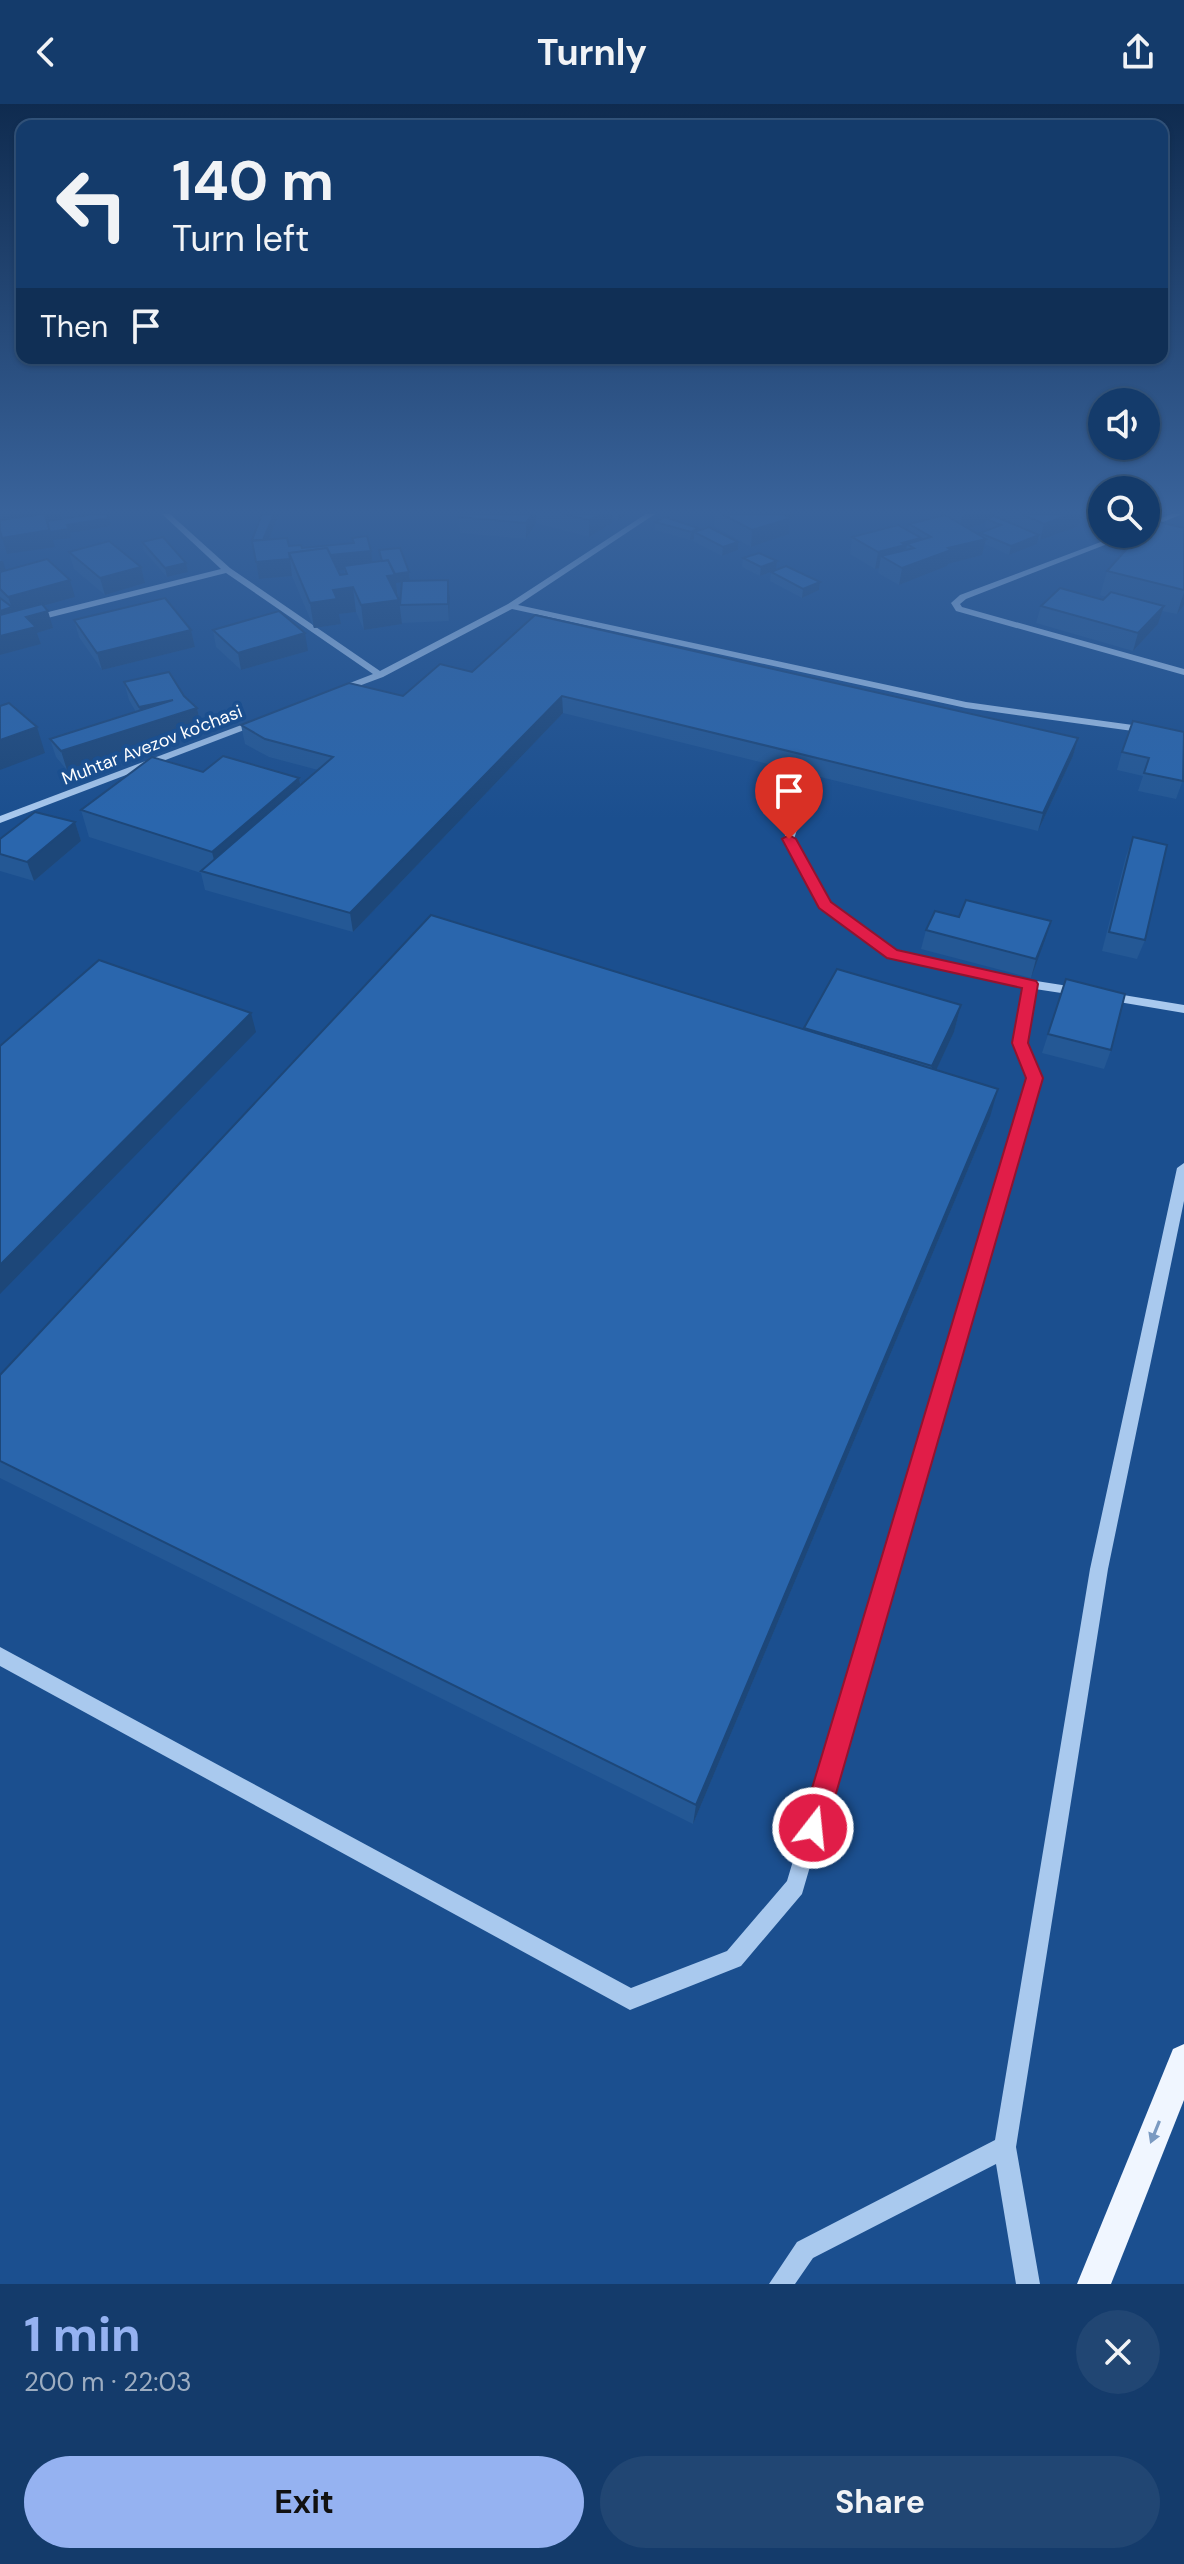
<!DOCTYPE html>
<html lang="en">
<head>
<meta charset="utf-8">
<style>
  :root { --surface:#143b6b; --page:#214673; --text:#f1f3f6; --muted:#9dadc1; --line:#33557e; --accent:#95b2f1 }
  body { margin:0; font-family:"DM Sans",sans-serif; background:var(--page); color:var(--text); height:100vh; display:flex; flex-direction:column; font-size:30px; white-space:nowrap }
  * { box-sizing:border-box; margin:0 }
  p { font-size:26px; color:var(--muted) }
  .icon { flex:none; width:44px; height:44px; fill:none; stroke:currentColor; stroke-width:2; stroke-linecap:round; stroke-linejoin:round }
  .map { position:relative; height:2180px; overflow:hidden }
  .panel { display:flex; flex-direction:column; background:var(--surface); flex:1 }
  .panel>* { flex:none }
  .guide { position:absolute; left:16px; top:16px; width:1152px; height:244px; border-radius:16px; box-shadow:0 2px 6px #0004,0 0 0 2px var(--line); background:#143b6b; color:var(--text); overflow:hidden }
  .fabs { position:absolute; left:1088px; top:284px; display:grid; gap:16px }
  .fabs a { display:grid; place-items:center; width:72px; height:72px; border-radius:50%; background:var(--surface); box-shadow:0 2px 6px #0004,0 0 0 2px var(--line); font-size:40px }
  .pin { position:absolute; display:grid; place-items:center; width:68px; height:68px; color:#fff; margin:-82px -34px; border-radius:50% 50% 50% 0; rotate:-45deg; box-shadow:0 0 8px #0007 }
  .pin .icon { rotate:45deg }
  .me { position:absolute; width:88px; margin:-44px; rotate:16deg; stroke-linejoin:round; filter:drop-shadow(0 0 6px #0008) }
  .turn { display:flex; align-items:center; gap:28px; height:168px; padding:0 24px; font-size:36px }
  .turn .icon { width:104px; height:104px; stroke-width:2.5 }
  .turn b { display:block; font-size:56px; line-height:68px }
  .then { display:flex; align-items:center; height:76px; padding:0 24px; background:#0003; gap:16px; font-size:30px }
  .round { display:grid; place-items:center; flex:none; width:84px; height:84px; border-radius:42px; background:var(--page) }
  .overview { display:flex; align-items:center; justify-content:space-between; height:136px; padding:0 24px }
  h1 { font-size:48px; font-weight:700; line-height:60px; color:var(--accent) }
  .primary-button { display:flex; gap:16px; margin-top:auto; padding:16px 24px }
  .primary-button a { flex:1; height:92px; border-radius:48px; background:var(--accent); color:#111; font-size:32px; font-weight:700; line-height:92px; text-align:center }
  .primary-button a+a { background:var(--page); color:var(--text) }
  header { display:flex; justify-content:space-between; align-items:center; height:104px; padding:0 24px; background:var(--surface); font-size:36px; font-weight:700 }
  .map>svg:first-child { display:block }
  .lines { fill:none; stroke-linecap:round; stroke-linejoin:round }
  .minor { fill:#a9c9ee; fill-rule:evenodd }
  .major { fill:#f0f6ff; fill-rule:evenodd }
  .wall { fill:#245895; fill-rule:evenodd }
  .shaded-wall { fill:#1d4779 }
  .building { fill:#2a66ad; stroke:#1d4779; stroke-width:2 }
  .oneway { fill:#7b9ac1 }
  .route { fill:#e11d48; stroke:#92132f; stroke-width:2 }
  .labels { text-anchor:middle; dominant-baseline:central; stroke-width:8; stroke-linejoin:round; paint-order:stroke }
  .far-street-label { font-size:18px; fill:#fff; stroke:#1b4f8f }
</style>
</head>
<body>
<header><svg class="icon" aria-label="back" viewBox="0 0 24 24"><path d="M15 5l-7 7 7 7"/></svg>Turnly<svg class="icon" aria-label="share" viewBox="0 0 24 24"><path d="M12 15V3M7 8l5-5 5 5M5 13v7h14v-7"/></svg></header>
<div class="map">
<svg width="1184" height="2180" viewBox="0 0 1184 2180">
  <rect width="100%" height="100%" fill="#1b4f8f"/>
  <g class="lines">
    <g class="minor">
      <polygon points="162,410 170,410 230,464 380,567 508,500 646,410 655,410 518,501 966,598 1184,628 1184,634 966,604 512,505 383,573 340,589 337,588 337,584 373,570 226,469 0,526 0,520 221,465"/>
      <polygon points="1172,410 1182,410 1146,425 1146,420"/>
      <polygon points="1122,430 1133,430 966,495 960,500 962,503 1184,565 1184,571 956,507 951,499 960,491"/>
      <polygon points="257,615 262,618 260,620 0,719 0,712"/>
      <polygon points="798,704 803,707 794,735 830,799 896,847 1030,876 1081,884 1087,888 1081,892 1035,885 1026,939 1040,974 802,1790 741,1862 630,1906 0,1562 0,1543 631,1884 727,1847 787,1777 1028,974 1014,939 1024,882 888,853 821,803 784,735 793,707"/>
      <polygon points="1105,888 1184,901 1184,909 1101,895 1099,892"/>
      <polygon points="1184,1059 1184,1097 1108,1465 1016,2043 1040,2180 1016,2180 996,2060 813,2154 795,2180 769,2180 797,2138 995,2036 1090,1465 1177,1064"/>
    </g>
    <polygon class="major" points="1184,1940 1184,1996 1111,2180 1077,2180 1173,1945"/>
  </g>
  <g class="wall">
    <path d="M279 410 269 435 289 442 302 444 353 439 352 434 372 458 381 457 379 446 409 468 410 477 448 476 450 493 449 517 402 519V520L364 526 356 508 339 510 341 520 314 524 292 472 259 475 252 436ZM344 466 345 471H340L338 467ZM402 478 400 501 396 479Z"/>
    <polygon points="461,410 628,410 618,416 612,414 612,419 589,433 536,419 526,435 460,429 459,413"/>
    <polygon points="715,410 799,410 790,413 789,430 751,443 714,422"/>
    <path d="M940 410H1102V411L1087 417 1081 413 1079 422 1040 436 1038 435 1037 440 1009 451 985 440 982 451 948 460 947 462 899 481 878 469 879 464 875 465 850 450 852 433 908 427 909 420 941 412ZM986 418 985 423 989 425 980 429V431L968 424Z"/>
    <polygon points="655,418 698,427 738,438 738,446 722,452 693,437 694,435 690,436 655,426"/>
    <polygon points="1184,424 1184,501 1177,510 1162,507 1158,520 1133,547 1036,519 1041,502 1103,496 1106,493 1100,491 1107,467"/>
    <polygon points="142,438 186,459 188,468 167,473 144,447"/>
    <polygon points="69,448 141,463 145,479 105,491 74,465"/>
    <polygon points="0,454 6,466 75,493 44,502 53,524 37,529 41,540 0,551"/>
    <polygon points="743,454 777,457 776,466 760,472 742,463"/>
    <polygon points="771,468 820,478 819,486 802,494 770,477"/>
    <polygon points="74,516 191,526 195,543 102,566 79,533"/>
    <polygon points="213,526 308,547 241,566 216,543"/>
    <polygon points="472,568 1078,634 1073,652 1038,727 563,609 353,828 205,786 201,769 89,733 81,706 203,668 299,674 301,681 318,666 269,653 245,640 241,621 403,592"/>
    <polygon points="124,578 184,592 197,604 201,622 67,666 56,653 50,635 136,608 129,596"/>
    <polygon points="1184,628 1184,673 1176,695 1138,687 1143,672 1117,666 1122,648"/>
    <polygon points="75,718 81,737 34,777 0,767 0,735"/>
    <polygon points="1133,733 1145,836 1137,855 1102,847 1126,752"/>
    <polygon points="959,813 1051,817 1031,874 921,845 926,826"/>
    <polygon points="1066,875 1111,946 1104,965 1042,949"/>
    <polygon points="961,901 954,928 936,966 990,1013 693,1720 0,1374 0,1271 804,925 804,924"/>
  </g>
  <g class="shaded-wall">
    <polygon points="19,410 60,410 62,417 9,430 4,413"/>
    <polygon points="274,410 279,410 265,445 263,436"/>
    <polygon points="532,410 536,410 536,419 526,435 526,419"/>
    <polygon points="600,410 612,410 612,419 589,433 589,416"/>
    <polygon points="618,410 628,410 618,416"/>
    <polygon points="780,410 799,410 790,413 789,430 751,443 752,426"/>
    <polygon points="966,410 996,410 995,415 986,415 986,418 958,428 962,411"/>
    <polygon points="1071,410 1082,410 1079,422 1040,436 1044,420"/>
    <polygon points="1089,410 1102,410 1102,411 1087,417"/>
    <polygon points="109,414 111,422 70,429 71,434 53,436 55,443 7,450 2,434 67,421"/>
    <polygon points="698,424 698,430 694,428 694,435 690,436 691,428"/>
    <polygon points="1039,431 1037,440 1009,451 1011,442"/>
    <polygon points="921,434 918,451 914,444 907,440 905,454 881,452 879,464 875,465 878,448"/>
    <polygon points="986,435 982,451 948,460 947,462 899,481 902,464 948,444"/>
    <polygon points="738,438 738,446 722,452 723,443"/>
    <polygon points="371,447 373,463 344,462 344,466 298,471 291,455"/>
    <polygon points="290,455 292,472 259,475 256,458"/>
    <polygon points="0,457 3,457 8,473 0,476"/>
    <polygon points="777,457 776,466 760,472 761,463"/>
    <polygon points="186,459 188,468 167,473 165,464"/>
    <polygon points="141,463 145,479 105,491 100,474"/>
    <polygon points="409,468 410,477 396,479 398,495 387,472 387,471"/>
    <polygon points="70,476 75,493 14,510 0,517 0,507 12,504 8,493"/>
    <polygon points="448,476 450,493 449,517 448,500"/>
    <polygon points="820,478 819,486 802,494 803,485"/>
    <polygon points="353,483 356,508 339,510 341,520 314,524 310,499 333,486"/>
    <polygon points="1184,488 1184,501 1177,510"/>
    <polygon points="399,496 402,520 364,526 361,501"/>
    <polygon points="1164,502 1158,520 1133,547 1138,529"/>
    <polygon points="48,507 53,524 37,529 41,540 0,551 0,532 26,513"/>
    <polygon points="191,526 195,543 102,566 97,549"/>
    <polygon points="305,529 308,547 241,566 238,549"/>
    <polygon points="562,592 563,609 353,828 350,809"/>
    <polygon points="173,596 197,604 201,622 67,666 61,647 144,621 139,603"/>
    <polygon points="37,623 45,649 0,666 0,636"/>
    <polygon points="1078,634 1073,652 1038,727 1043,709"/>
    <polygon points="299,674 304,701 218,772 212,748"/>
    <polygon points="75,718 81,737 34,777 27,758"/>
    <polygon points="1051,817 1045,836 1031,874 1036,855"/>
    <polygon points="961,901 954,928 925,990 932,962"/>
    <polygon points="251,909 256,928 0,1190 0,1161"/>
    <polygon points="998,985 990,1013 693,1720 696,1701"/>
  </g>
  <g class="building">
    <polygon points="1,410 19,410 4,413"/>
    <polygon points="44,410 50,426 2,434 0,427 0,416"/>
    <polygon points="94,410 107,410 109,414 67,421 69,425 50,428 47,417"/>
    <polygon points="262,410 274,410 263,436 252,436"/>
    <polygon points="461,410 532,410 526,419 459,413"/>
    <polygon points="563,410 600,410 589,416"/>
    <polygon points="722,410 783,410 791,414 752,426"/>
    <polygon points="1022,410 1071,410 1044,420"/>
    <polygon points="945,411 986,435 948,444 951,446 902,464 881,452 914,444 907,440 931,433 909,420"/>
    <polygon points="994,412 1039,431 1011,442 980,429 1001,421 986,415"/>
    <polygon points="665,413 698,424 691,428 655,418"/>
    <polygon points="1151,416 1184,424 1184,486 1107,467 1140,430 1146,430 1146,423"/>
    <polygon points="898,421 921,434 902,439 905,441 878,448 852,433"/>
    <polygon points="709,423 738,438 723,443 694,428"/>
    <polygon points="367,432 371,447 330,451 327,444 289,449 290,455 256,458 252,437 287,434 289,442 301,441 302,444 354,439 352,434"/>
    <polygon points="163,433 186,459 165,464 142,438"/>
    <polygon points="109,437 141,463 100,474 69,448"/>
    <polygon points="327,444 340,471 347,470 344,462 388,456 395,471 387,472 399,496 361,501 353,483 333,486 337,495 310,499 289,449"/>
    <polygon points="400,444 409,468 395,470 388,456 382,457 379,446"/>
    <polygon points="759,449 777,457 761,463 743,454"/>
    <polygon points="47,455 70,476 8,493 0,485 0,468"/>
    <polygon points="786,462 820,478 803,485 771,468"/>
    <polygon points="448,476 448,500 400,501 402,477"/>
    <polygon points="1060,484 1103,496 1111,488 1164,502 1138,529 1041,502"/>
    <polygon points="0,494 12,503 0,507"/>
    <polygon points="165,494 191,526 97,549 74,516"/>
    <polygon points="42,500 48,507 26,513 36,523 0,532 0,511"/>
    <polygon points="279,507 305,529 238,549 213,526"/>
    <polygon points="535,511 1078,634 1043,709 562,592 350,809 201,767 333,653 265,635 241,621 349,579 403,592 440,560 472,568"/>
    <polygon points="169,568 184,592 197,604 61,647 50,635 173,596 139,603 124,578"/>
    <polygon points="9,599 37,623 0,636 0,602"/>
    <polygon points="1133,617 1184,628 1183,677 1144,669 1149,654 1122,648"/>
    <polygon points="223,652 299,674 212,748 81,706 152,653 203,668"/>
    <polygon points="35,708 75,718 27,758 0,750 0,735"/>
    <polygon points="1133,733 1167,741 1145,836 1109,828"/>
    <polygon points="966,796 1051,817 1036,855 926,826 935,807 959,813"/>
    <polygon points="431,811 998,985 696,1701 0,1357 0,1271"/>
    <polygon points="99,856 251,909 0,1161 0,942"/>
    <polygon points="837,865 961,901 932,962 804,924"/>
    <polygon points="1066,875 1125,890 1111,946 1048,930"/>
  </g>
  <defs><path id="oneway-solid" d="M-6-.8H1V-3.2L6.5 0L1 3.2V.8H-6Z" transform="scale(2)"/></defs>
  <use class="oneway" href="#oneway-solid" transform="translate(1155 2028) rotate(112)"/>
  <linearGradient id="sky" x2="0" y2="1"><stop stop-color="#0f2b4f"/><stop offset="0.57" stop-color="#39639b"/><stop offset="1" stop-color="#39639b" stop-opacity="0"/></linearGradient>
  <rect width="1184" height="715" fill="url(#sky)"/>
  <polygon class="route" points="789,731 796,735 831,798 897,846 1036,877 1038,880 1028,939 1043,974 826,1724 822,1733 813,1736 804,1733 800,1724 1026,974 1012,939 1022,884 887,854 819,804 782,735"/>
  <g class="labels">
    <g class="far-street-label">
      <text transform="translate(152 641) rotate(-21)">Muhtar Avezov ko'chasi</text>
    </g>
  </g>
</svg>
<div class="fabs">
<a><svg class="icon" aria-label="sound" viewBox="0 0 24 24"><path d="M4 9h4l5-4v14l-5-4H4zM17 9q2 3 0 6"/></svg></a>
<a><svg class="icon" aria-label="search" viewBox="0 0 24 24"><circle cx="10" cy="10" r="6"/><path d="M15 15l6 6"/></svg></a>
</div>
<div class="pin" style="left:789px;top:735px;background:#d93025"><svg class="icon" aria-label="arrive" viewBox="0 0 24 24"><path d="M6 21V4h12l-3 4 3 4H6"/></svg></div>
<svg class="me" style="left:813px;top:1724px" viewBox="-20 -20 40 40"><circle r="17" fill="#e11d48" stroke="#fff" stroke-width="3"/><path d="M0-11L8 9 0 5-8 9z" fill="#fff"/></svg>
<div class="guide">
<div class="turn"><svg class="icon" aria-label="left" viewBox="0 0 24 24"><path d="M17 20v-9H6M10 6l-5 5 5 5"/></svg><div><b>140 m</b>Turn left</div></div>
<div class="then">Then<svg class="icon" aria-label="arrive" viewBox="0 0 24 24"><path d="M6 21V4h12l-3 4 3 4H6"/></svg></div>
</div>
</div>
<section class="panel">
<div class="overview"><div><h1>1 min</h1><p>200 m · 22:03</p></div><a class="round"><svg class="icon" aria-label="close" viewBox="0 0 24 24"><path d="M6 6l12 12M18 6L6 18"/></svg></a></div>
<div class="primary-button"><a>Exit</a><a>Share</a></div>
</section>
</body>
</html>
